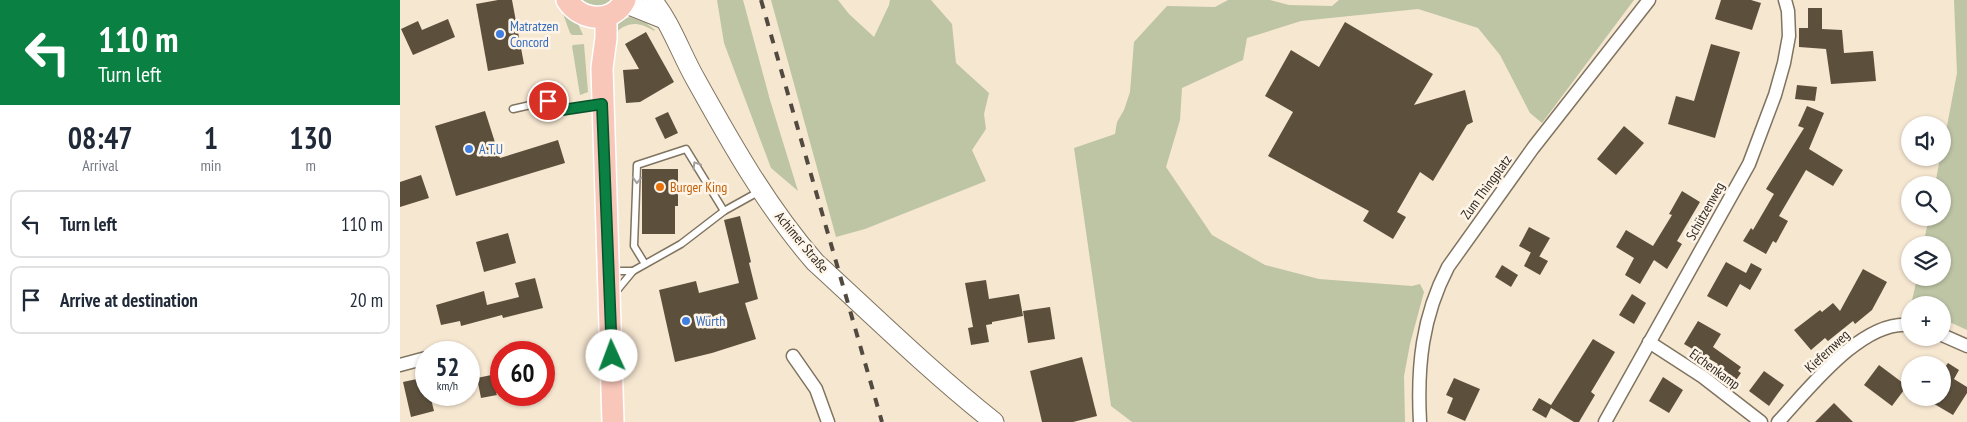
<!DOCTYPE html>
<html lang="en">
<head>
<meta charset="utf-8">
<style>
  :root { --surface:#fff; --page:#f2f2f3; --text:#1f2937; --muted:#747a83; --line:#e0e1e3 }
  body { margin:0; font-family:"PT Sans Narrow",sans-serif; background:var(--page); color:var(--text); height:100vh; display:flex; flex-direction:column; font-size:19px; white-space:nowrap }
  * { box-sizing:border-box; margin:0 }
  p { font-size:16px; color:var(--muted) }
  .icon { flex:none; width:28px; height:28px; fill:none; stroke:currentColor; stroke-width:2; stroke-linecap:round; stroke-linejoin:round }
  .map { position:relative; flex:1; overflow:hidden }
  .panel { display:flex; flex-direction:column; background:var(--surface); width:400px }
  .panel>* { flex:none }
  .top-card { background:#0b8043; color:#fff; overflow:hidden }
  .controls { position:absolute; left:1501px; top:116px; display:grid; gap:10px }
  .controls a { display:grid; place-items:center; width:50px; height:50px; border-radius:50%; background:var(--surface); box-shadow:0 1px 4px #0004; font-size:25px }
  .speed { position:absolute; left:15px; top:341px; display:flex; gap:10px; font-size:25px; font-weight:700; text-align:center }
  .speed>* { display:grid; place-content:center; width:65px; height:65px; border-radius:50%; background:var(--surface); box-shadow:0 1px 4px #0004; line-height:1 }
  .speed small { font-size:12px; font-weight:400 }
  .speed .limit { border:8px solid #d22; background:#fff; color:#111 }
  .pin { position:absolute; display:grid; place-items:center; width:42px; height:42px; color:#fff; margin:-21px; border:2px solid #fff; border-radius:50%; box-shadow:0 1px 5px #0007 }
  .me { position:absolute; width:55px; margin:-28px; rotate:358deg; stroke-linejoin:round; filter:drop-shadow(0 0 4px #0008) }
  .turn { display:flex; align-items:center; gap:18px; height:105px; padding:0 15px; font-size:22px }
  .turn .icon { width:65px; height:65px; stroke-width:2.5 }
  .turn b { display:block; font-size:35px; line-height:42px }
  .eta { display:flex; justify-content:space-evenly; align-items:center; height:85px; text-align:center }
  .eta b { font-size:30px; font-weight:700; line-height:35px }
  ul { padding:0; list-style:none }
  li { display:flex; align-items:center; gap:15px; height:68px; margin:0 10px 8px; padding:0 5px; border:2px solid var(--line); border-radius:10px }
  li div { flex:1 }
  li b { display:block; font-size:19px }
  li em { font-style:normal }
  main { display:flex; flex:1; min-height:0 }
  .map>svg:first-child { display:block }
  .green { fill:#bdc5a5 }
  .building { fill:#5c503d }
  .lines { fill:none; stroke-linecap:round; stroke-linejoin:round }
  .service-casing { stroke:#807460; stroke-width:9 }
  .minor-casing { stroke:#807460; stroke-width:15 }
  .secondary-casing { stroke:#807460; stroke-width:21 }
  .primary-casing { stroke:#fff; stroke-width:24 }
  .service { stroke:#fff; stroke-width:6 }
  .minor { stroke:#fff; stroke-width:12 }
  .secondary { stroke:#fff; stroke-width:19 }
  .primary { stroke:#f8c7b9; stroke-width:21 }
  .rail { stroke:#524a40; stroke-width:4; stroke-dasharray:9 9; stroke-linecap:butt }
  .oneway { stroke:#a29f9c }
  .route-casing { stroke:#07532c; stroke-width:12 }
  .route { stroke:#0b8043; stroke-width:9 }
  .shop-dot { fill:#3f7fe0; stroke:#fef5e8; stroke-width:2 }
  .food-dot { fill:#e8710a; stroke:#fef5e8; stroke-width:2 }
  .labels { text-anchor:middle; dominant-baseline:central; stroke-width:5; stroke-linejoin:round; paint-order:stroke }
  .shop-label { font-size:14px; fill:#366cbe; stroke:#fef5e8; text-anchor:start }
  .food-label { font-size:14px; fill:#c56008; stroke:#fef5e8; text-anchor:start }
  .street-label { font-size:14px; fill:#302a22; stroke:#fef5e8 }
</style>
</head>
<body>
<main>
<section class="panel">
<div class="top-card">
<div class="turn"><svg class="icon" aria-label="left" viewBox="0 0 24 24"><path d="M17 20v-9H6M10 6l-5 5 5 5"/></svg><div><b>110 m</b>Turn left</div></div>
</div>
<div class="eta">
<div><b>08:47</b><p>Arrival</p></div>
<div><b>1</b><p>min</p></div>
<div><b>130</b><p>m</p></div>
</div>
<ul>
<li><svg class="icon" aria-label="left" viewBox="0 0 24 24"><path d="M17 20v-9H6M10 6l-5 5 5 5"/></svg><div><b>Turn left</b></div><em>110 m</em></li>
<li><svg class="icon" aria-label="arrive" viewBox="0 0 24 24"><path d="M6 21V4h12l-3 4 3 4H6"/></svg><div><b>Arrive at destination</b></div><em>20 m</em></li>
</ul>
</section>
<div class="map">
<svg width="1567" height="422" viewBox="0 0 1567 422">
  <rect width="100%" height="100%" fill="#f6e7d1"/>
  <g class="green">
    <polygon points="158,0 178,24 183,35 172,35 170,33"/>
    <path d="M179 0H211C201 11 190 7 179 0Z"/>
    <polygon points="317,0 343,0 370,100 398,191 371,168 324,43"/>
    <polygon points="371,0 438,0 449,14 474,37 489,5 490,0 531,0 552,24 556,63 589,93 584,114 586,129 572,150 586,181 465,229 436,237"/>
    <polygon points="828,0 870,0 889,5 932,6 939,0 1234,0 1142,123 1130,113 1100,55 1078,28 1018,9 901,21 847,38 843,60 782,88 780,120 766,167 812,235 865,265 919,279 1012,286 1020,284 1024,292 1010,344 1004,376 1005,422 732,422 711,406 674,148 715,134 717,122 724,110 730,92 734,42 767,6 815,7"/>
    <polygon points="1554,0 1567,0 1567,330 1543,319 1542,305 1511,305 1517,278 1542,278 1542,245 1523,245 1529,218 1542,218 1542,185 1535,185 1540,158 1542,158 1543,147 1557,73"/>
    <path d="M230 17 246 23 255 30 254 31C239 22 229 21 215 33L214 29 221 20Z"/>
    <polygon points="184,44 188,92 180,95 172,46 173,45"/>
  </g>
  <g class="building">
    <polygon points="98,0 112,0 124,64 88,71 76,4"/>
    <polygon points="1321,0 1351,0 1361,3 1352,30 1315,19"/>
    <polygon points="1408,8 1422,8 1422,29 1442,30 1444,53 1473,51 1476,81 1431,84 1426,49 1399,47 1399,28 1408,28"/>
    <polygon points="48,19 55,37 13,55 1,29 18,21 22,30"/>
    <polygon points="945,22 1033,74 1014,105 1065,90 1073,122 1067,125 1033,181 1020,172 997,212 1006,217 993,239 963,221 969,211 868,156 893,112 865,96 891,50 919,67"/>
    <polygon points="246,32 274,82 240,102 226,103 223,70 239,69 225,44"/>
    <polygon points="1311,44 1340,52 1315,138 1268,124 1276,96 1294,101"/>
    <polygon points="1397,85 1417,87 1415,101 1395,99"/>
    <polygon points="1407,106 1424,113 1409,149 1443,170 1433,186 1406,170 1379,216 1388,221 1376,243 1373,241 1366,254 1343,241 1351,228 1353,230 1374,194 1366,189 1404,128 1398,126"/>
    <polygon points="85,111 100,158 158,140 165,163 56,196 35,126"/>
    <polygon points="268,112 278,133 265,139 255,118"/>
    <polygon points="1224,126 1244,143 1216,175 1197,159"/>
    <polygon points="242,169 278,169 278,206 275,206 275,234 242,234"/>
    <polygon points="21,175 29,198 0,207 0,182"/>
    <polygon points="1282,191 1300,202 1277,241 1282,244 1267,269 1254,260 1240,284 1225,275 1234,258 1216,247 1226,230 1253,246 1272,215 1269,214"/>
    <polygon points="340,216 351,262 349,263 358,299 345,303 356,339 312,353 275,362 259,290 296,281 299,293 339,283 324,220"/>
    <polygon points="1129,227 1150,238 1139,257 1119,246"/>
    <polygon points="108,233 116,263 84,272 76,242"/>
    <polygon points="1131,252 1148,261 1140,275 1124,266"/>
    <polygon points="1326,262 1346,273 1351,263 1362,269 1350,290 1340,284 1327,307 1307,296"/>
    <polygon points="1102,265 1118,275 1111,287 1095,277"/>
    <polygon points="1463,269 1487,282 1472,310 1455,324 1453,321 1428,341 1425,338 1411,350 1394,330 1420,310 1422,312 1433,303 1440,311"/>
    <polygon points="135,278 143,308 103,318 102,315 61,326 60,321 41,325 36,305 84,291 87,305 119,297 115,283"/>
    <polygon points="586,280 589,299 619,294 623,316 592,322 592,324 586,325 589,342 571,345 568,328 573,327 565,283"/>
    <polygon points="1232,294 1246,303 1234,324 1219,315"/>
    <polygon points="650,307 655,339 628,343 623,311"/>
    <polygon points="1298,321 1321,334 1313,347 1341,367 1338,371 1341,373 1334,383 1314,369 1318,364 1284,344"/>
    <polygon points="1193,339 1215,352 1191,392 1195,395 1179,422 1174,422 1151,408 1146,418 1132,410 1139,398 1151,405"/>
    <polygon points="682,357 697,416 673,422 642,422 630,371"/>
    <polygon points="1548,363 1559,370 1554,379 1567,387 1567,393 1553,415 1524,398 1542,398 1542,371"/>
    <polygon points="1479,365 1507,386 1492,406 1464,385"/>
    <polygon points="1364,371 1384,385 1369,406 1349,391"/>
    <polygon points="101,373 101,392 96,393 97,395 81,398 77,378"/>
    <polygon points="26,377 26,395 30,395 34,411 11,417 3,382"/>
    <polygon points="1263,377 1283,390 1269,413 1249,401"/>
    <polygon points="1054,378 1080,389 1065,421 1047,413 1053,398 1046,395"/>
    <polygon points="1434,403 1453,422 1415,422"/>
  </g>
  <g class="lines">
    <g class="service-casing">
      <g id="service">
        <polyline points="113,109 148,101 162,110 201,104"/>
        <polyline points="245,264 234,246 237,165 286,149 324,211"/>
        <polyline points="211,271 233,271"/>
        <polyline points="214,294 233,271 281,244 324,211 360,191"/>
      </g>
    </g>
    <g class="minor-casing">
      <g id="minor">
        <polyline points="1542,335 1567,346"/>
        <polyline points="1249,342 1303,377 1361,422"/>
        <polyline points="393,356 416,389 428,422"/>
        <polyline points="0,365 26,358"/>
        <path d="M1020 422C1017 366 1022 317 1048 267L1133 148 1249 0"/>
        <polyline points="1205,422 1349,164 1375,95 1384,63 1389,36 1388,11 1385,0"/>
        <path d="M1378 422C1408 390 1462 319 1510 325"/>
      </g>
    </g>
    <g class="secondary-casing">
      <g id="secondary">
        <path d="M252 0C271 23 281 54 296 80 331 143 367 207 415 262 474 316 531 372 594 422"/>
        <polyline points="224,3 264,19"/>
      </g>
    </g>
    <g class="primary-casing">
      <g id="primary">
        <path d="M167 0C181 22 213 24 225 0"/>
        <polyline points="206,17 206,38 202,68 213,422"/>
      </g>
    </g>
    <use href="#service" class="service"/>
    <use href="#minor" class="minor"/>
    <use href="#secondary" class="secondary"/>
    <use href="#primary" class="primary"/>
    <polyline class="rail" points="361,0 482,422"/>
  </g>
  <defs><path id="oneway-chevron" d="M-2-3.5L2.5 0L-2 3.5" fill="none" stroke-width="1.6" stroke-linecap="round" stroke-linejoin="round" transform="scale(1.25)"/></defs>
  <g class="oneway">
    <use href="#oneway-chevron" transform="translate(296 165) rotate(-122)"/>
    <use href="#oneway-chevron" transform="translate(237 180) rotate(92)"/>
  </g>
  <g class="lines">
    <g class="route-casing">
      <polyline id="route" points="148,101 162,110 202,104 212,356"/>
    </g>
    <use href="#route" class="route"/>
  </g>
  <g class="shop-dot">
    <circle cx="100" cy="34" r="5"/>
    <circle cx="69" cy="149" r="5"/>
    <circle cx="286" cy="321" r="5"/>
  </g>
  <circle class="food-dot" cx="260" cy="187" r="5"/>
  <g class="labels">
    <g class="shop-label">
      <text x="110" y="26">Matratzen<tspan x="110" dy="16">Concord</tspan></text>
      <text x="79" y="149">A.T.U</text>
      <text x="296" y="321">Würth</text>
    </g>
    <g class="food-label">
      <text x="270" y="187">Burger King</text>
    </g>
    <g class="street-label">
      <text transform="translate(1086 187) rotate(-54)">Zum Thingplatz</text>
      <text transform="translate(1305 211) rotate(-61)">Schützenweg</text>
      <text transform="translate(402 242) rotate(50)">Achimer Straße</text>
      <text transform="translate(1427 351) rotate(-43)">Kiefernweg</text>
      <text transform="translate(1315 369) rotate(36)">Eichenkamp</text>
    </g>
  </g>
</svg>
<div class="controls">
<a><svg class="icon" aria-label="sound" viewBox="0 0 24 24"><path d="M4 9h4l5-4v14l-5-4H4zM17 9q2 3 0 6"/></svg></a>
<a><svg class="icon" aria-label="search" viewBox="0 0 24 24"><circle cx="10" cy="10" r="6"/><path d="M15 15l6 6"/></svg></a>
<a><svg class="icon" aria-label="layers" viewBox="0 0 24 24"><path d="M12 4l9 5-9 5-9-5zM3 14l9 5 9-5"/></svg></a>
<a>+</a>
<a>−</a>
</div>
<div class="speed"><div>52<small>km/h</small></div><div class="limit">60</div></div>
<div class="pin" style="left:148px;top:101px;background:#d93025"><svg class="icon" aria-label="arrive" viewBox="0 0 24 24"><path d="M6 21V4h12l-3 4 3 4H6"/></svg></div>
<svg class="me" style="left:212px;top:356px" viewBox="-20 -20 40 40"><circle r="19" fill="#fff"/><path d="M0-13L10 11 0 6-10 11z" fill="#0b8043"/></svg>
</div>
</main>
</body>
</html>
